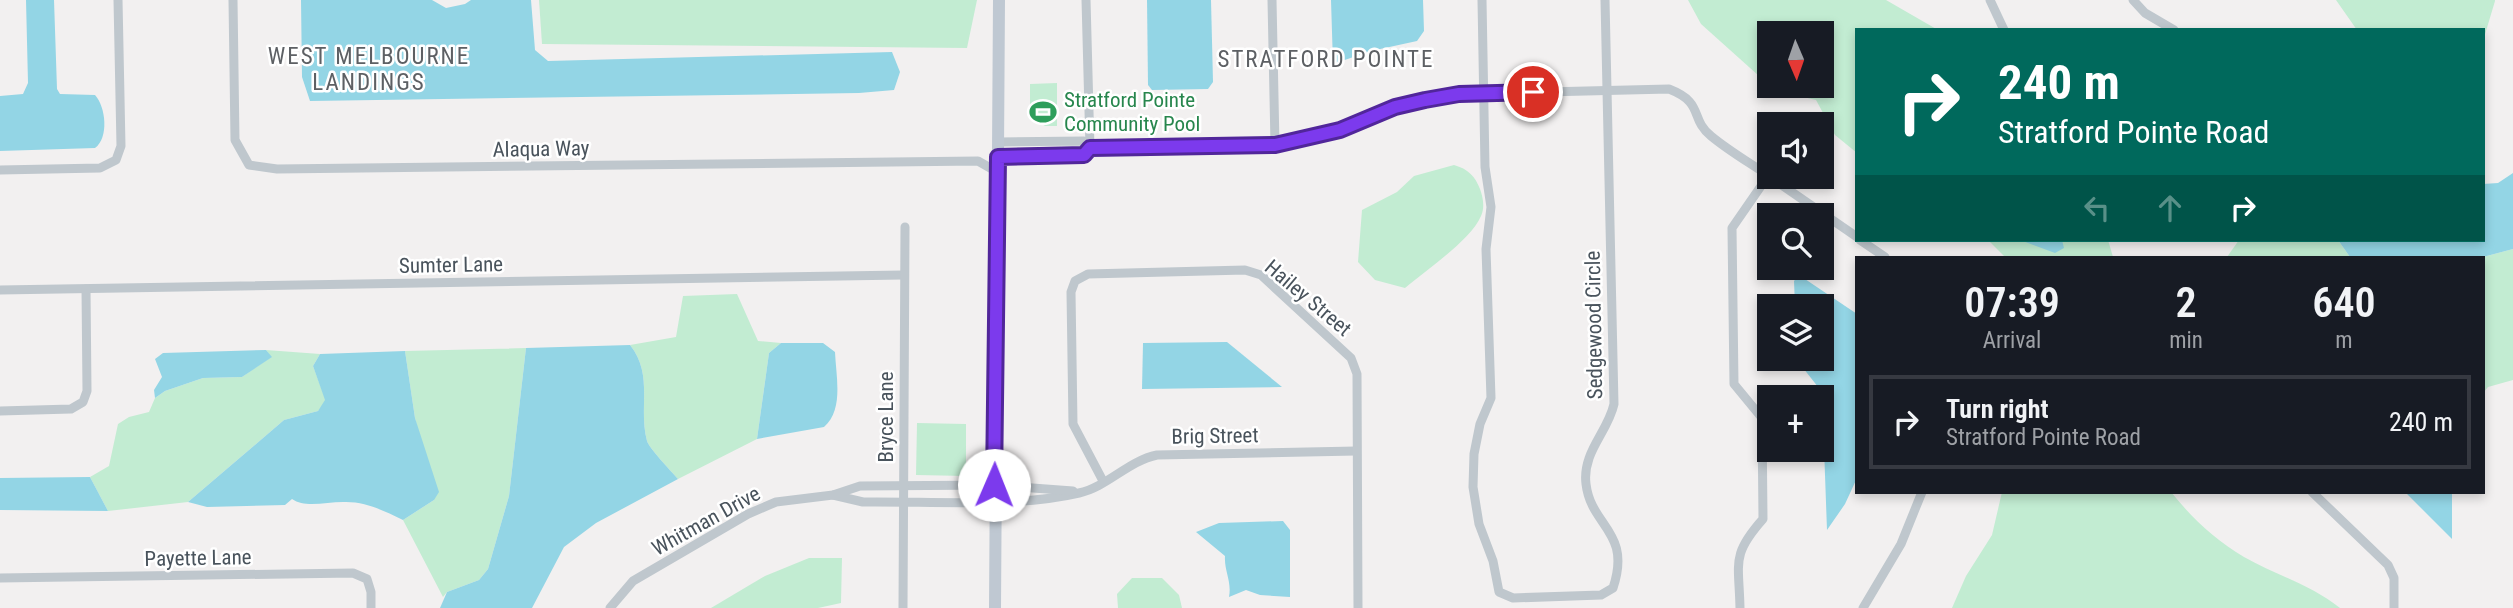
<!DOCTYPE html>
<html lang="en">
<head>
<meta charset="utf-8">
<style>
  :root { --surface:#171b24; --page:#20242c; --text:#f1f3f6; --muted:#9ea1a6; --line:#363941 }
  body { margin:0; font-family:"Roboto Condensed",sans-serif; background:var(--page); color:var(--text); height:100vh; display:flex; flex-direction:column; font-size:26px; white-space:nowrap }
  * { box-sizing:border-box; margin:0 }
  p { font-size:23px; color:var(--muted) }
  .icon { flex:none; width:38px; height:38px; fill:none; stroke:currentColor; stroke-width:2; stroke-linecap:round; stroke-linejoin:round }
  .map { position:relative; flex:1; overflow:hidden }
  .details { position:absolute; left:1855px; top:256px; width:630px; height:238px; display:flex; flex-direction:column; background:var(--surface); border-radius:0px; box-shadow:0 4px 10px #0003 }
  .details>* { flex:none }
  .guide { position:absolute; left:1855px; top:28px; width:630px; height:214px; border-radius:0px; box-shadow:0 4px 10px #0003; background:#00695c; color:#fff; overflow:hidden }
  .needle { width:46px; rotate:178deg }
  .fabs { position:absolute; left:1757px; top:21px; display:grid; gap:14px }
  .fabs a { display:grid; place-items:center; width:77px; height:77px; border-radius:0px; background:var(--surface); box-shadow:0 4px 10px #0003; font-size:35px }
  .pin { position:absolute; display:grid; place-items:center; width:60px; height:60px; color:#fff; margin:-30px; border:4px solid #fff; border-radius:50%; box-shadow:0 2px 7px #0007 }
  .me { position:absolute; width:77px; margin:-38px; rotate:1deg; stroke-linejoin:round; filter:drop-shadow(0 0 5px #0008) }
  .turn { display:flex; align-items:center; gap:24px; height:147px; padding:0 28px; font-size:32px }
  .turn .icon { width:91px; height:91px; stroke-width:2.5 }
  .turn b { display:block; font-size:49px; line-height:60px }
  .lanes { display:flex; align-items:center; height:66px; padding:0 28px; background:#0003; justify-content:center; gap:35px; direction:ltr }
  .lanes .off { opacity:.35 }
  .eta { display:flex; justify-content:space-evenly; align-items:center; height:119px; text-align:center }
  .eta b { font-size:42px; font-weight:600; line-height:49px }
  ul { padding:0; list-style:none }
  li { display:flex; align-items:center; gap:21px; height:94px; margin:0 14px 10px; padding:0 14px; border:4px solid var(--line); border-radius:0px }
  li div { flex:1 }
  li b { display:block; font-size:26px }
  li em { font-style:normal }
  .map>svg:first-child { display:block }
  .green { fill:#c2ecd2 }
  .water { fill:#93d5e5 }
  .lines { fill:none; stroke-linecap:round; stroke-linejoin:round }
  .street { stroke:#bfc7cd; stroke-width:9 }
  .secondary { stroke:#bfc8d2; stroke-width:12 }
  .route-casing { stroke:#51269a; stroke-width:18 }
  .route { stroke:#7c3aed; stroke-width:12 }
  .labels { text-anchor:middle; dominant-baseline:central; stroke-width:5; stroke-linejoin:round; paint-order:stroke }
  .leisure-label { font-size:21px; fill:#27864d; stroke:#fff; text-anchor:start }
  .street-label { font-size:21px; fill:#49535c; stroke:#fff }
  .neighbourhood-label { font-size:23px; letter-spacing:2px; fill:#5d6064; stroke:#fff }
</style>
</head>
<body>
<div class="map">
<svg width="2513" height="608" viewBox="0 0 2513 608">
  <rect width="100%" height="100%" fill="#f2f0f0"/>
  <g class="green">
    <polygon points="539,0 977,0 967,48 542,44"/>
    <polygon points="1688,0 1886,0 1938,30 1857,30 1857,153 1835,135 1816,100 1795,95 1782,86 1822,86 1822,33 1769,33 1769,75 1759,76 1701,24"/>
    <polygon points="2336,0 2495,0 2495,1 2483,41 2483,30 2357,30"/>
    <polygon points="1057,83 1057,126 1045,126 1030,115 1030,84"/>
    <path d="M1454 165C1468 169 1475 176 1480 189 1483 197 1485 208 1481 216 1471 240 1426 270 1405 288L1375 280 1358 262 1362 210 1397 192 1414 176Z"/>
    <polygon points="1988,240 2108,240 2113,257 2005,257"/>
    <polygon points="2239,240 2338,240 2350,257 2227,257"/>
    <polygon points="2513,249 2513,380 2488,387 2483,393 2483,257"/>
    <path d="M737 294 758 341 781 343 769 353 757 439 678 479C671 471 649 448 647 441 638 407 654 375 630 345L676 337 683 296Z"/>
    <polygon points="526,348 509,496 488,569 479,580 447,592 443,597 403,520 434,500 415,418 405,351"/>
    <polygon points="266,350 320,354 313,366 326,401 318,411 284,420 188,502 108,511 90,477 109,466 118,424 129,417 149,412 155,398 165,391 203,378 242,377 271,357"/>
    <polygon points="917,423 966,424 966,476 916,475"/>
    <path d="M2002 492H2171C2191 517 2215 540 2244 557 2276 575 2311 585 2340 608H1952L1966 576 1992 535Z"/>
    <polygon points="809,558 842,558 841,603 818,608 711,608 765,576"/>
    <polygon points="1132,578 1162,578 1179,595 1182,608 1118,608 1117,594"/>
  </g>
  <g class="water">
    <path d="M26 0H54L57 89 60 94 95 95C106 107 109 138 95 148L0 151V96L23 94 28 83Z"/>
    <polygon points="301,0 432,0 446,8 465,4 471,0 531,0 535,50 548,61 892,52 900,72 894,90 859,93 310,101 302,77"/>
    <polygon points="1147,0 1211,0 1213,82 1208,89 1152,90 1148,85"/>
    <polygon points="1331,0 1423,0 1424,31 1417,41 1371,51 1333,64"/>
    <polygon points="2513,173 2513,249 2483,257 2350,257 2338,240 2483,240 2483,184 2498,183"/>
    <polygon points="2020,240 2062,240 2064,248 2055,253"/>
    <polygon points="1799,275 1857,314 1857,478 1845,504 1827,530 1822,392 1796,359 1822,359 1822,306 1795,306 1794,281"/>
    <polygon points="1227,342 1282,387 1142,389 1143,343"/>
    <path d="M781 343H823L835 352C836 376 844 410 824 427L757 439 769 353Z"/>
    <path d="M630 345C654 375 638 407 647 441 649 448 671 471 678 479L596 523 564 547 532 608H440L447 592 479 580 488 569 509 496 526 348Z"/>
    <polygon points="266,350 272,357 242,377 203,378 165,391 155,398 154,390 162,377 155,359 163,353"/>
    <path d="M405 351 415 418 439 492 434 500 403 520C384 511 367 502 346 502 329 501 306 509 292 499L285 505 207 507 188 502 284 420 318 411 325 400 313 366 320 354Z"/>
    <polygon points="90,477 108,511 0,510 0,478"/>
    <polygon points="2405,492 2452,492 2452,539"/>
    <path d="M1283 521 1290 530V597L1260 595 1246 590 1229 597C1232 581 1224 571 1225 556L1196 532 1219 523Z"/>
  </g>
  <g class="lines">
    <g class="street">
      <polyline points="233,0 235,140 249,165 277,169 978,161 999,173"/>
      <polyline points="1086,0 1090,148"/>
      <polyline points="1272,0 1275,145"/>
      <path d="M1482 0 1485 167 1491 207 1486 249 1491 398 1480 424 1474 454 1473 487 1479 524 1493 561 1499 592 1513 598 1601 595 1613 588C1632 531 1591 527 1586 484 1582 452 1608 432 1614 404L1605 0"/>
      <polyline points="1990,0 2004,30"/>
      <polyline points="2133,0 2145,13 2174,30"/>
      <polyline points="999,142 1084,141 1090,148"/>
      <path d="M1090 148 1275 145 1340 130 1395 107 1459 94 1669 89C1705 103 1689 118 1711 136 1729 151 1750 163 1769 176"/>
      <polyline points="998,157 1084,155 1090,148"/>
      <polyline points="0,170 100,168 116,160 121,146 118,0"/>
      <polyline points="1770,177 1857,237"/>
      <polyline points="1860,240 1885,257"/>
      <polyline points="0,290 903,275"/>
      <polyline points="0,411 71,409 83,402 87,391 86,289"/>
      <polyline points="1103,481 1073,424 1071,292 1075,281 1088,274 1245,270 1261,275 1351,358 1357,374 1358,608"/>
      <polyline points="2312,492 2388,565 2394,578 2394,608"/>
      <path d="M833 495 863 502C930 501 1015 508 1079 493 1107 487 1128 461 1157 455L1356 451"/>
      <polyline points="0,578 353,573 367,579 371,592 371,608"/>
      <polyline points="610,608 633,581 748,514 776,502 833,495 860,486 994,485 1073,491"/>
      <polyline points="903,608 905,227"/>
      <path d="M1740 608C1739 562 1731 555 1763 519L1762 418 1734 384 1732 228 1768 176"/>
      <polyline points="1863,608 1901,544 1922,492"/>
    </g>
    <polyline class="secondary" points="995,608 999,0"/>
  </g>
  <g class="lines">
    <g class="route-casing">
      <polyline id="route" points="994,485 998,157 1084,155 1090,148 1275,145 1340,130 1395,107 1425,100 1459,94 1533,92"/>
    </g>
    <use href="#route" class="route"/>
  </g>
  <defs>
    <g id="stadium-bare" transform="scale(2.1)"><path d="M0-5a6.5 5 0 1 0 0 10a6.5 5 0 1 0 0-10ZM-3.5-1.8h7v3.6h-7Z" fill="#2e9e5b" stroke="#fff" stroke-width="2.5" paint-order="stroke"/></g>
  </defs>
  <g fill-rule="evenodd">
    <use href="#stadium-bare" x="1043" y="112"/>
  </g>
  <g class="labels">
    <g class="leisure-label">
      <text x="1064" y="100">Stratford Pointe<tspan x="1064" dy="24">Community Pool</tspan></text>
    </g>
    <g class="street-label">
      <text transform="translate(541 149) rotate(-1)">Alaqua Way</text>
      <text transform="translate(451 265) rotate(-1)">Sumter Lane</text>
      <text transform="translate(1308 298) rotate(40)">Hailey Street</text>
      <text transform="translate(1594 325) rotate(-91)">Sedgewood Circle</text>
      <text transform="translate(886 417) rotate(-90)">Bryce Lane</text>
      <text transform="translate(1215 436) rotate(-1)">Brig Street</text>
      <text transform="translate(706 521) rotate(-29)">Whitman Drive</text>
      <text transform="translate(198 558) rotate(-1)">Payette Lane</text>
    </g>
    <g class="neighbourhood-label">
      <text x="369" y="56">WEST MELBOURNE<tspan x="369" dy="26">LANDINGS</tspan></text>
      <text x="1326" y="59">STRATFORD POINTE</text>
    </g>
  </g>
</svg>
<div class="fabs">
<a><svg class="needle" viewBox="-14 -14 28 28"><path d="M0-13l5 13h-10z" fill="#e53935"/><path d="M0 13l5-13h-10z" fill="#9ea1a6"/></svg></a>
<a><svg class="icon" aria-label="sound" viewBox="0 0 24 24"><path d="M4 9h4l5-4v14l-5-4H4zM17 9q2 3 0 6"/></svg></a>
<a><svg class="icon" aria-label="search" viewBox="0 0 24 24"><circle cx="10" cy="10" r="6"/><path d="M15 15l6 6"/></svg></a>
<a><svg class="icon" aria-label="layers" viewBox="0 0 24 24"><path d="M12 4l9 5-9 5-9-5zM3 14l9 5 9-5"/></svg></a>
<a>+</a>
</div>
<div class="pin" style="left:1533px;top:92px;background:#d93025"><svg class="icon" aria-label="arrive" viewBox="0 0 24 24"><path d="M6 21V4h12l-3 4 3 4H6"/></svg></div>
<svg class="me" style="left:994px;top:485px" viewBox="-20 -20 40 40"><circle r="19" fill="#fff"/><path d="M0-13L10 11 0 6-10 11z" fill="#7c3aed"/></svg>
<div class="guide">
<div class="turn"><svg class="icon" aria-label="right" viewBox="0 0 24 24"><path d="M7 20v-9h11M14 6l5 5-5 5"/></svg><div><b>240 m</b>Stratford Pointe Road</div></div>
<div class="lanes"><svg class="icon off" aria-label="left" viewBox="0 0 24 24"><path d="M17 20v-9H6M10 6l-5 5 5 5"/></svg><svg class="icon off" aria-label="ahead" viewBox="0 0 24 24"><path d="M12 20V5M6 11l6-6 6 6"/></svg><svg class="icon" aria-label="right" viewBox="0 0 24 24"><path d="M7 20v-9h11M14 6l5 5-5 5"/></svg></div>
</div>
<section class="details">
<div class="eta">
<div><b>07:39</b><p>Arrival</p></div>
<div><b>2</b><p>min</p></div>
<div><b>640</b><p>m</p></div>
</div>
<ul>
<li><svg class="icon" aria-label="right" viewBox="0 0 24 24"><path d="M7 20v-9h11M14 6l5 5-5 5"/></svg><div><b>Turn right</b><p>Stratford Pointe Road</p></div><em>240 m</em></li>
</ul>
</section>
</div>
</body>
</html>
